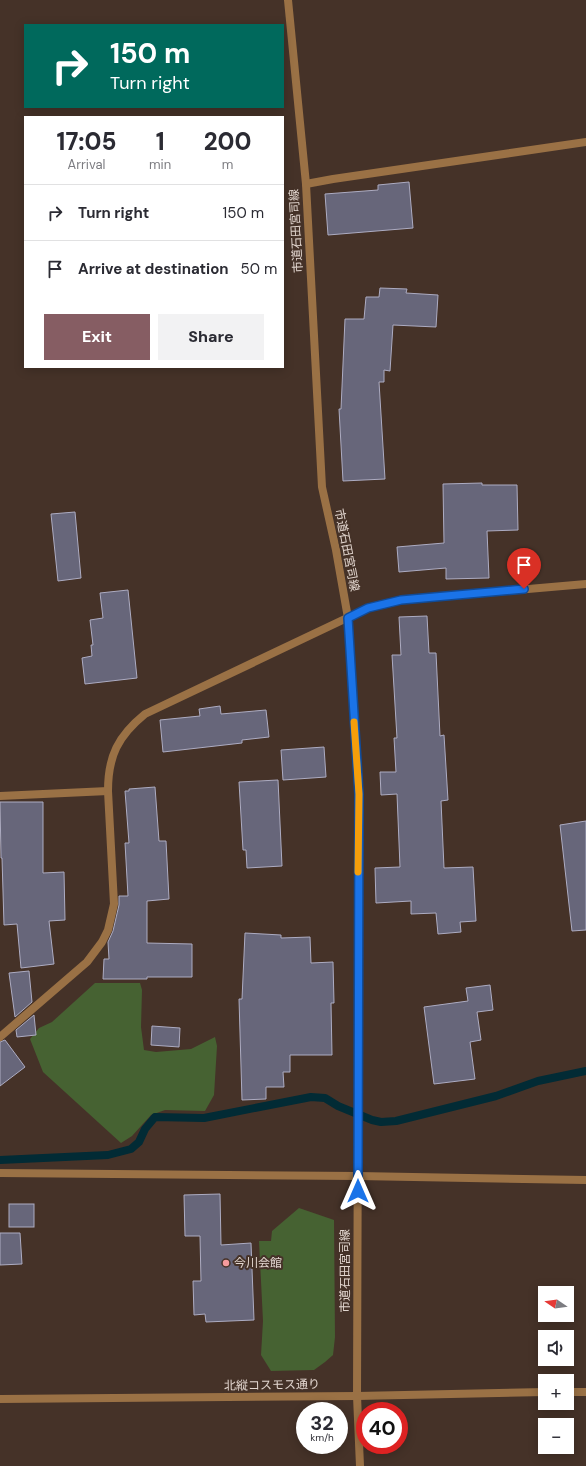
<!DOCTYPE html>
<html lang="en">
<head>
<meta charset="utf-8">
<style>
  :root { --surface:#fff; --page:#f2f2f3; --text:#2b2b33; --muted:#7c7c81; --line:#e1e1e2; --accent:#865d63 }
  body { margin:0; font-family:"DM Sans","Noto Sans JP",sans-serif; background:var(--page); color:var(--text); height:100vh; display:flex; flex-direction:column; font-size:15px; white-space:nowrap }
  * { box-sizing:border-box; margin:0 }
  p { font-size:13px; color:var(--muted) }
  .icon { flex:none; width:22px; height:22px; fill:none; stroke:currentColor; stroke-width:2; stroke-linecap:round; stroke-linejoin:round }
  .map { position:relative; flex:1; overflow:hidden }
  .details { position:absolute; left:24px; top:116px; width:260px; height:252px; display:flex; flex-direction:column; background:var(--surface); border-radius:0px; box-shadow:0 2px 10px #0003 }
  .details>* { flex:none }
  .guide { position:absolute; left:24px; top:24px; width:260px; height:84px; border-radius:0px; box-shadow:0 2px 10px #0003; background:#00695c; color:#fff; overflow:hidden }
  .needle { width:26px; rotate:283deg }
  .fabs { position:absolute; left:538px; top:1286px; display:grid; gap:8px }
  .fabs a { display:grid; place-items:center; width:36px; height:36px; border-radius:0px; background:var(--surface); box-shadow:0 2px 10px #0003; font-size:20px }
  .speed { position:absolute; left:296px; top:1402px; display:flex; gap:8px; font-size:20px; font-weight:700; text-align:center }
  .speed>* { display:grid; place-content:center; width:52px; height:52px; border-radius:50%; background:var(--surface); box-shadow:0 2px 10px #0003; line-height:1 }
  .speed small { font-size:10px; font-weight:400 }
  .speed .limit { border:6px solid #d22; background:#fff; color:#111 }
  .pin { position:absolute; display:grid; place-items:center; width:34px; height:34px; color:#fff; margin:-41px -17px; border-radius:50% 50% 50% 0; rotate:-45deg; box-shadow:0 0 4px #0007 }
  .pin .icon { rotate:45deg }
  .me { position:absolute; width:44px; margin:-22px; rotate:0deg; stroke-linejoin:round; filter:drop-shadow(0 0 3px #0008) }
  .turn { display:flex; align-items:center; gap:14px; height:84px; padding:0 20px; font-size:18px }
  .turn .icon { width:52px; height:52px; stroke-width:2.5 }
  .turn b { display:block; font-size:28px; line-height:34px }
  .eta { display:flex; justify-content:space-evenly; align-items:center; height:68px; text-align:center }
  .eta b { font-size:24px; font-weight:800; line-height:28px }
  .button { display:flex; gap:8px; margin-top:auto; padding:8px 20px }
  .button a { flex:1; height:46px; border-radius:0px; background:var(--accent); color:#fff; font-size:16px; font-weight:800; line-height:46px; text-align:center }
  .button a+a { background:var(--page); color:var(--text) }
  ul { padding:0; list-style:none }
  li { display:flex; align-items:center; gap:12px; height:56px; padding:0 20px; border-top:1px solid var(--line) }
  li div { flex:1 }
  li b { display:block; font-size:15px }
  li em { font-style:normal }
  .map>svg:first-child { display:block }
  .green { fill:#466232 }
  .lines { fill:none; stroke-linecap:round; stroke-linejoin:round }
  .stream { stroke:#022b35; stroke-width:8 }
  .building { fill:#67667a; stroke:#adacc2 }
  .minor { stroke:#9a7145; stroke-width:8 }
  .tertiary { stroke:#9a7145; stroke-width:8 }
  .route-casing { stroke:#114b97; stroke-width:10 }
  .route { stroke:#1a73e8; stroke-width:7 }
  .slow { stroke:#f59e0b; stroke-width:7 }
  .poi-dot { fill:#f59b9d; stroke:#453228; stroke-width:1.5 }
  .labels { text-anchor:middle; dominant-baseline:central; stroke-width:4; stroke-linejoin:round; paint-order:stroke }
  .street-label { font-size:12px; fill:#e2d6cf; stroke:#453228 }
  .poi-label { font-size:12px; fill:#e2d6cf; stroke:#453228; text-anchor:start }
</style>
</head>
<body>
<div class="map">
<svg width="586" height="1466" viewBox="0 0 586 1466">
  <rect width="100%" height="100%" fill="#453228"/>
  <g class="green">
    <polygon points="95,983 140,983 142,990 141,1027 144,1050 156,1052 191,1049 215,1037 217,1046 214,1095 205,1111 165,1110 151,1115 132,1136 121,1143 43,1072 30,1039 39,1028 52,1022"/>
    <polygon points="299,1208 334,1220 335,1337 333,1355 325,1362 314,1370 271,1371 261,1355 263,1321 259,1241 271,1241 272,1231"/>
  </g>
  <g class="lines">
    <polyline class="stream" points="0,1160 108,1155 131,1149 139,1142 145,1129 155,1117 204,1118 311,1097 325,1098 338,1106 372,1120 381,1122 396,1121 496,1096 538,1081 586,1071"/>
  </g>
  <g class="building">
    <polygon points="409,182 413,228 328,235 325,194 378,190 378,185"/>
    <polygon points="380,288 407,289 406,293 438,295 436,327 393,325 390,371 384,370 384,382 379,382 385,479 343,481 339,409 341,409 345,319 364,319 366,297 379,297"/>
    <polygon points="482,483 482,485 517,485 518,530 487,531 489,578 446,579 446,568 399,572 397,547 444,543 443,484"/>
    <polygon points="75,512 81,578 58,581 51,514"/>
    <polygon points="128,590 137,678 85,684 82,658 92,656 91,645 93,645 90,620 103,618 100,593"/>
    <polygon points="427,616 429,653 436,653 440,736 444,735 448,800 441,801 444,868 473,867 476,921 460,922 461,932 438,934 436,913 411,914 411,901 376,903 375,868 400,867 397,794 381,795 380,772 396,772 394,738 397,738 392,655 401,655 399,617"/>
    <polygon points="220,706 221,714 266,710 269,737 242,740 242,743 163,752 160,720 200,716 199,709"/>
    <polygon points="324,747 326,777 283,780 281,750"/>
    <polygon points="278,780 282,866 247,868 246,850 243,850 239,782"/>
    <polygon points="155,787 159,841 166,841 169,899 147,901 147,943 192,944 192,977 147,977 147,979 103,979 104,959 109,959 108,942 113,931 119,905 119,896 128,896 125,843 129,843 125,791 129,791 129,789"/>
    <polygon points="0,802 43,802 43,873 64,872 65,920 49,921 54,964 21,968 17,924 4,925 2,858 1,858"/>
    <polygon points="586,821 586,930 572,931 560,825"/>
    <polygon points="245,933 281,935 281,938 310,937 311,963 333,962 334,1003 331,1003 332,1055 290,1055 290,1072 283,1072 284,1087 266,1087 266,1099 242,1100 239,999 242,999"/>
    <polygon points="29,971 32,1002 15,1017 9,973"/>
    <polygon points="490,985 493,1010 477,1012 481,1040 470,1042 475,1079 434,1084 424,1007 468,1001 466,988"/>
    <polygon points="34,1015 36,1035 17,1037 16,1030"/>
    <polygon points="152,1026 180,1028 179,1047 151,1045"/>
    <polygon points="5,1040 25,1067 0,1086 0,1042"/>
    <polygon points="220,1194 221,1245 251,1243 254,1320 206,1322 205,1314 194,1315 193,1281 201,1281 200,1236 185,1236 184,1195"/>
    <rect x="9" y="1204" width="25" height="23"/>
    <polygon points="0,1233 20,1233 22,1264 0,1265"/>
  </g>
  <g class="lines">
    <g class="minor">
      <polyline points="306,184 333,179 586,142"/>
      <polyline points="0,796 108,791"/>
      <path d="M0 1037 87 962 102 942 108 930 114 904 108 791C108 756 118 736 145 714L368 608 401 600 586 584"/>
      <polyline points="0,1173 358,1176 586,1180"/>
    </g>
    <g class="tertiary">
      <polyline points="288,0 306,184 322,487 336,550 348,618 359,794 357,1396 360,1466"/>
      <polyline points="567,1392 586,1392"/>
      <polyline points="0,1399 357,1396 545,1392"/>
    </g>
  </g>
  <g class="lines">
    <g class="route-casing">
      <polyline id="route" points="358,1191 359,794 348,618 368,608 401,600 524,589"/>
    </g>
    <use href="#route" class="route"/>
    <polyline class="slow" points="354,722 359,794 358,872"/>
  </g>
  <circle class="poi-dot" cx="226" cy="1263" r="4"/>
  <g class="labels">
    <g class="street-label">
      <text transform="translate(296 231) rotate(-93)">市道石田宮司線</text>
      <text transform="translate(347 550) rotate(79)">市道石田宮司線</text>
      <text transform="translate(345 1271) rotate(-90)">市道石田宮司線</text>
      <text transform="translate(272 1385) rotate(-1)">北縦コスモス通り</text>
    </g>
    <g class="poi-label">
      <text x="234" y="1263">今川会館</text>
    </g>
  </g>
</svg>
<div class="fabs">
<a><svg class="needle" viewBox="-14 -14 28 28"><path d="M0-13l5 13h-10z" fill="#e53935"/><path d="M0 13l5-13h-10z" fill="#7c7c81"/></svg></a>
<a><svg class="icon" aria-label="sound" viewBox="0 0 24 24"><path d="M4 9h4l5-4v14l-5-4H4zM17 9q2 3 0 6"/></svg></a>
<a>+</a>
<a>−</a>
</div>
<div class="speed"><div>32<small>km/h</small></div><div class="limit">40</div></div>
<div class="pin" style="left:524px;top:589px;background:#d93025"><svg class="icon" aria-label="arrive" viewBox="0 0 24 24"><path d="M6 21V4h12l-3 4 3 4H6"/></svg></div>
<svg class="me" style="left:358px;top:1191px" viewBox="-20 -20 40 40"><path d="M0-17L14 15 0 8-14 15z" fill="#1a73e8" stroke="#fff" stroke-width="4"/></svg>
<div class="guide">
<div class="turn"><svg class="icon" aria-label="right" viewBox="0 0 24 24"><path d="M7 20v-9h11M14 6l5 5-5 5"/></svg><div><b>150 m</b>Turn right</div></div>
</div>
<section class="details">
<div class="eta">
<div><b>17:05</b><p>Arrival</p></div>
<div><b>1</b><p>min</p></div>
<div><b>200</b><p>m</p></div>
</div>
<ul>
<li><svg class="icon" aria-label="right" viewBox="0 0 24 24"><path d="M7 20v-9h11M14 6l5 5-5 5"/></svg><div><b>Turn right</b></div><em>150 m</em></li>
<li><svg class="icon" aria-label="arrive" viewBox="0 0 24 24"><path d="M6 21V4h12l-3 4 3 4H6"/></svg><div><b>Arrive at destination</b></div><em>50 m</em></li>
</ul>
<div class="button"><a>Exit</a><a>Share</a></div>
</section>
</div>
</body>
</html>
